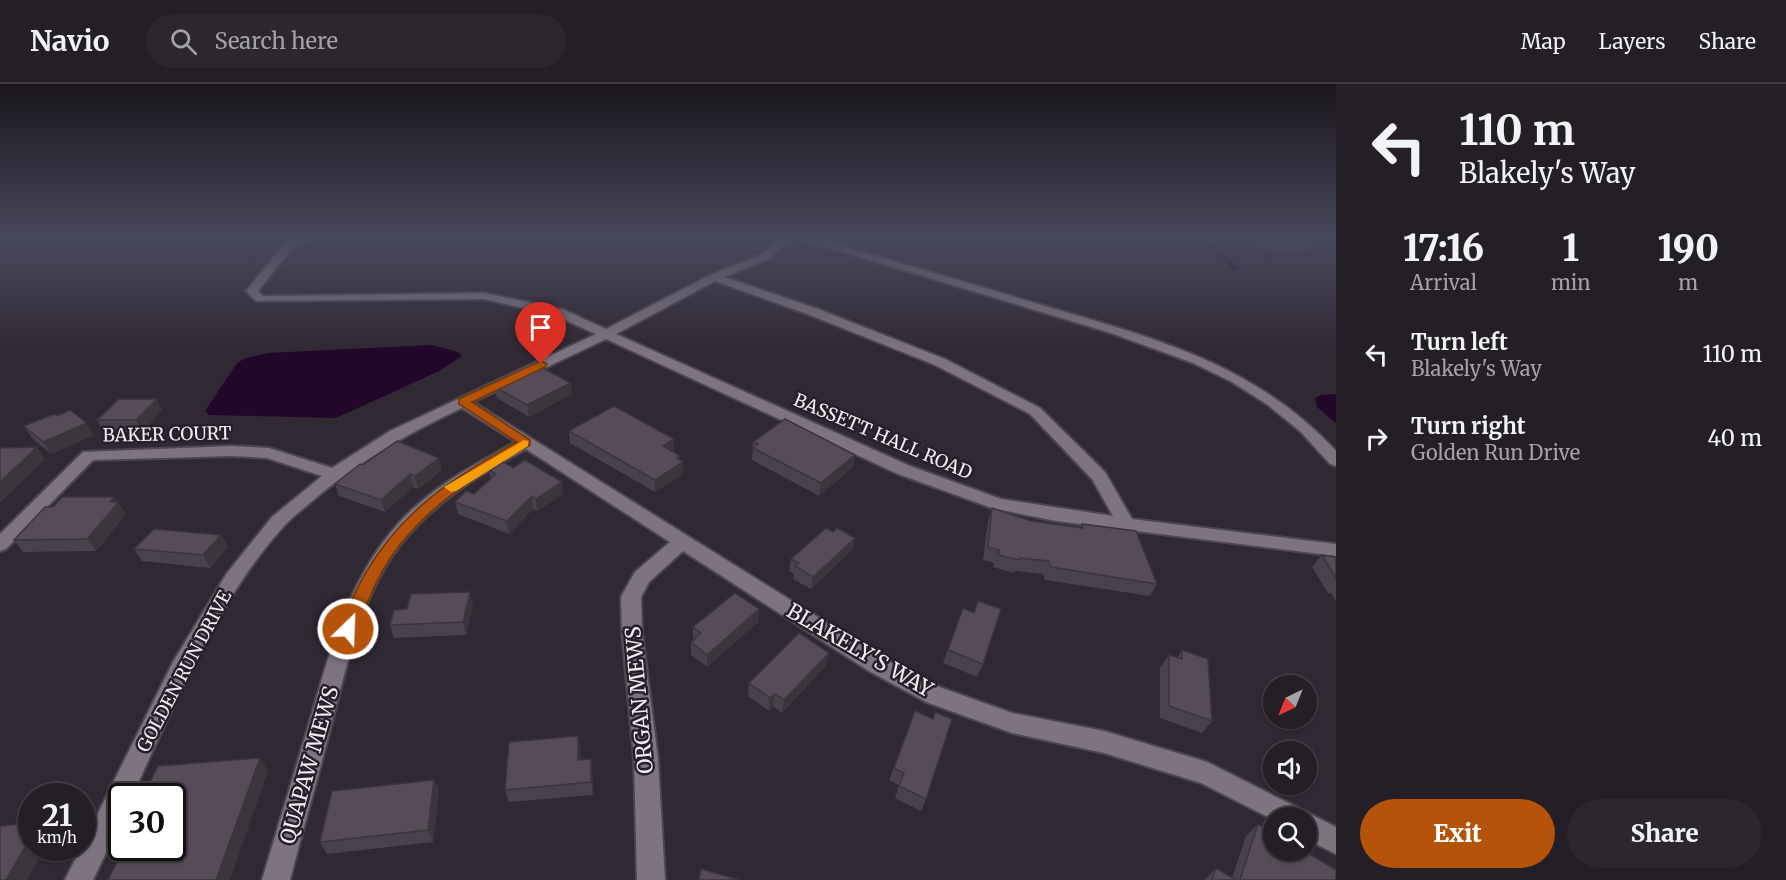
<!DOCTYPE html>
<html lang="en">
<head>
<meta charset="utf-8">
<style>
  :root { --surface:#241e26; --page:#2c272e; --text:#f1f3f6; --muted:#a3a2a7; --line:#413c43; --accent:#b45309 }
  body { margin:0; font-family:Merriweather,serif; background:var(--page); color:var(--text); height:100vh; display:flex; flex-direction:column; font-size:22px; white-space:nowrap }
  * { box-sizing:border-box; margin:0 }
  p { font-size:20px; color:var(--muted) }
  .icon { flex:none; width:33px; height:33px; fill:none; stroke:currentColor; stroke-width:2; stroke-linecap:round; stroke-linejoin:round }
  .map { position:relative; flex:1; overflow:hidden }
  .details { display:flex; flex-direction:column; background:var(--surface); width:450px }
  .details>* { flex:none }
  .guide { background:#241e26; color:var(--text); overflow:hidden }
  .needle { width:39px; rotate:223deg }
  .controls { position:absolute; left:1263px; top:591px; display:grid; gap:12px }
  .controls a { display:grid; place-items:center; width:54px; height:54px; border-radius:50%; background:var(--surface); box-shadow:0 2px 4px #0004,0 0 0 2px var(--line); font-size:30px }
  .speed { position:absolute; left:18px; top:699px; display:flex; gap:12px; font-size:30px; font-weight:700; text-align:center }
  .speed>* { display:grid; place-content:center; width:78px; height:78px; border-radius:50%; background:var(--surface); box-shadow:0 2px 4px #0004,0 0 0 2px var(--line); line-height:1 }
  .speed small { font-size:15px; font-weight:400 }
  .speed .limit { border:3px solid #111; border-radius:9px; background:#fff; color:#111 }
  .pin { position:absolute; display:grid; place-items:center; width:51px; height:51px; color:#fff; margin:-62px -26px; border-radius:50% 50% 50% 0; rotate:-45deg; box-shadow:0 0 6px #0007 }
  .pin .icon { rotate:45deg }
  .me { position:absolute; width:66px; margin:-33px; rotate:24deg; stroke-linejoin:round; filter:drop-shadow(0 0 4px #0008) }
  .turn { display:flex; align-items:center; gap:21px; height:126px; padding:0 24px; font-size:27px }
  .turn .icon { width:78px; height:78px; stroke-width:2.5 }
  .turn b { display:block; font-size:42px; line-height:51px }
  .eta { display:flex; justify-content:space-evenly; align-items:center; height:102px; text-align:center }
  .eta b { font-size:36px; font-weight:800; line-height:42px }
  .primary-button { display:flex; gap:12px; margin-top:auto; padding:12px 24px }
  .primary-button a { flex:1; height:69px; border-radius:36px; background:var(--accent); color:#fff; font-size:24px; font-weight:800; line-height:69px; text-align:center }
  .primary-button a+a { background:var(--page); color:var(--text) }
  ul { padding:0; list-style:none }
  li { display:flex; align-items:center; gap:18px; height:84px; padding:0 24px }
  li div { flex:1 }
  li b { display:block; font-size:22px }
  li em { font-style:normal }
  header { display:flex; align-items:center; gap:36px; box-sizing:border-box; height:84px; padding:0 30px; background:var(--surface); border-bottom:2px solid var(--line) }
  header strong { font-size:28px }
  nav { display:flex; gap:33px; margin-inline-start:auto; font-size:21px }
  .search { width:420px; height:54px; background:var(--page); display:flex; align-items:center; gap:15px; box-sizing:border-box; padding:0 21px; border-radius:33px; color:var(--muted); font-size:22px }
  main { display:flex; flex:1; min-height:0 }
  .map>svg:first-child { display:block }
  .water { fill:#210728 }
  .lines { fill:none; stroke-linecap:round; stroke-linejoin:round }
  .stream { stroke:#210728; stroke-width:4 }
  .minor-casing { stroke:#4c464e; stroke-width:4 }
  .minor { fill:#7e7480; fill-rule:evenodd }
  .wall { fill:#49414b }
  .shaded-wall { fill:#3c353d }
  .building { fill:#554c57; stroke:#3c353d; stroke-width:1.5 }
  .route { fill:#b45309; stroke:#753606; stroke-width:1.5 }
  .slow { fill:#f59e0b }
  .labels { text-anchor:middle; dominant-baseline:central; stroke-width:5; stroke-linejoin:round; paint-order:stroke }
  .street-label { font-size:18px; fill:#f1ecf3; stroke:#271f29 }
  .near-street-label { font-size:21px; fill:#f1ecf3; stroke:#271f29 }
</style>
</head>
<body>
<header>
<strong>Navio</strong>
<div class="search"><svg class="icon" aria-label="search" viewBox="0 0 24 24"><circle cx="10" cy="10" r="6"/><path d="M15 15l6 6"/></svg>Search here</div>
<nav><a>Map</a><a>Layers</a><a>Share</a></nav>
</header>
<main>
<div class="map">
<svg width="1336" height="796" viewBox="0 0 1336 796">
  <rect width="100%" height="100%" fill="#302833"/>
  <g class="water">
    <polygon points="432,261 458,268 462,272 439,287 336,334 209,331 205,327 237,279 246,274 268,269"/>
    <polygon points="1336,310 1336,339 1317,323 1315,314 1321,311"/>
  </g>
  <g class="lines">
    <polyline class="stream" points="1206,155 1235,185"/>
    <g class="minor-casing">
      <g id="minor">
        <path d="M297 155H314L294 162 258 207 263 212 484 209 562 225 606 245 710 191 762 170 779 155H790L770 174 724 193 818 225 945 275 1040 324 1105 388 1132 435 1336 460V472L1056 437 992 424 898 390 606 255 473 318 885 575 942 604 1012 629 1104 647 1207 678 1336 743V770L1306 755V734H1274V736L1201 699 1104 669 1012 649 926 618 869 587 683 467 649 498 641 513 642 548 658 675 665 796H637L634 675 622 548 621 513 635 488 670 458 526 365C482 389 439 415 406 454 362 505 348 578 331 642 318 694 303 745 290 796H262C277 745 293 694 308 643 328 575 345 504 391 448 423 408 471 382 516 358L462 324C405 351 359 377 311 418 302 426 292 433 284 442 216 517 174 622 132 712H122V735L93 796H65L173 578 227 489 272 433 322 392 267 374 232 372 93 376 6 465 0 467V450L83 368 232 362 269 364 332 384 390 347 596 250 554 231 484 215 256 217 246 207 286 158ZM715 197 810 231 935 281 1030 330 1092 395 1113 432 1001 415 910 382 616 250Z"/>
        <path d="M801 155H818C890 176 963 197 1035 219 1149 253 1252 277 1336 367V382L1330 380 1301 348 1268 321 1232 298 1193 279 1111 249Z"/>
      </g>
    </g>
    <use href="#minor" class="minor"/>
  </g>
  <g class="wall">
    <polygon points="1245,155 1319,155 1314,164 1281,171"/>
    <polygon points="495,303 572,310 529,333 497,314"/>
    <polygon points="162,326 142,348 104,348 97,336"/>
    <polygon points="57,332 94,351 51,370 32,354 24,342"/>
    <polygon points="569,347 674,367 673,368 680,372 680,376 683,378 683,390 655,408 570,359"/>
    <polygon points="753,358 855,371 853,383 819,412 752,376"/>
    <polygon points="363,381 442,386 418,405 413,403 385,428 339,412 335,400"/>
    <polygon points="513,384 562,398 563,410 537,427 533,425 509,450 458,430 455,418 474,410 491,395 489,386"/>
    <polygon points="114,413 126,430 96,467 23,468 14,456 53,423"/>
    <polygon points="992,424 1031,437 1081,443 1082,440 1157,500 1150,512 1045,496 1043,490 1015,487 1014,489 993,483 994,479 983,476 988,437"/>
    <polygon points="833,448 855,454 852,466 811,505 793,495 794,490 789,487 791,475"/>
    <polygon points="221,451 228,463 210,484 142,477 134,465"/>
    <polygon points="1322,471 1336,473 1336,518 1332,510 1328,509 1312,483"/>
    <polygon points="978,517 983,580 977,593 943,579 963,524 974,528"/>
    <polygon points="473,521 466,551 394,554 390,541"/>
    <polygon points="759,525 758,538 707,583 691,571 691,558 693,557 693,543"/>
    <polygon points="1182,566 1212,637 1202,649 1160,634 1160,584 1169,571 1177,574"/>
    <polygon points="826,581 782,629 773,622 769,627 748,612 749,599"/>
    <polygon points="915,627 926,715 921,727 895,714 899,701 889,696"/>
    <polygon points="578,652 580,665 580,676 591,675 592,687 593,711 509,718 505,706"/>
    <polygon points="434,696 439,708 433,758 327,770 320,758"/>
    <polygon points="1258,740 1336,796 1204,796 1216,784 1232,794 1246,752"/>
  </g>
  <g class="shaded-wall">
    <polygon points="1319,155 1314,164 1281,171 1286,162"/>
    <polygon points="571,299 572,310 529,333 527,321"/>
    <polygon points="157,315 162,326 142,348 136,336"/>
    <polygon points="87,339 94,351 51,370 43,358"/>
    <polygon points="674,355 674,367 663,374 663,362"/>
    <polygon points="37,363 45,375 0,419 0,398"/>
    <polygon points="855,371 853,383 819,412 821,399"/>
    <polygon points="680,372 680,379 683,378 683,390 655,408 655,396"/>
    <polygon points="439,374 442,386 418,405 415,392"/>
    <polygon points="410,390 413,403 385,428 381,416"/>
    <polygon points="562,398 563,410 537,427 536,415"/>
    <polygon points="532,412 533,425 509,450 507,437"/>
    <polygon points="114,413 126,430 96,467 87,455 110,418"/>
    <polygon points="221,451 228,463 210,484 203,471"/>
    <polygon points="855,454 852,466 811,505 813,493"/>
    <polygon points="470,508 473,521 466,551 463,538"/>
    <polygon points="759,525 758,538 707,583 707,571"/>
    <polygon points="829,569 826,581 782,629 784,616"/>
    <polygon points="775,610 773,622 769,627 770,614"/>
    <polygon points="578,652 580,665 580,688 578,676"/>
    <polygon points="260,674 268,687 230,796 216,796"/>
    <polygon points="591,675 592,687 593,711 591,698"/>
    <polygon points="434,696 439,708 433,758 428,746"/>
    <polygon points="32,751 32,764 45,764 27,796 6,796"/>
  </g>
  <g class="building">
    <polygon points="1271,155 1318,155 1286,162"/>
    <polygon points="534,284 538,286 543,284 571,299 527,321 495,303"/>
    <polygon points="119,315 157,315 136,336 97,336"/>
    <polygon points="614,322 674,355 663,362 680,372 677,374 683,378 655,396 569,347"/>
    <polygon points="70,326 87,339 43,358 24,342 54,330 57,332"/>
    <polygon points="785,335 855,371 821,399 753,364 758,360 753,358"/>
    <polygon points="397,357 439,374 415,392 410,390 381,416 335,400 360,380 363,381"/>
    <polygon points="37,363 0,398 0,364"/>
    <polygon points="525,376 562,398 536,415 532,412 507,437 455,418 466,407 474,410 496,390 489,386 503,378 513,384"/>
    <polygon points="62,413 114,413 110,418 119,418 87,455 14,456 45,423 53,423"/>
    <polygon points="992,424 1031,437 1083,444 1082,440 1136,447 1157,500 1051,483 1049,477 1019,474 1019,476 998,471 999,466 988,463"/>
    <polygon points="826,444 833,448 837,444 855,454 813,493 795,482 799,479 791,475"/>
    <polygon points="154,445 221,451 203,471 134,465"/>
    <polygon points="1322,471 1336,473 1336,494"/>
    <polygon points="470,508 463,538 390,541 394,526 407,525 411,510"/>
    <polygon points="735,509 759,525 707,571 691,558 701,549 693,543"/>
    <polygon points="978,517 1001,525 983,580 948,566 963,524 974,529"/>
    <polygon points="799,549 829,569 784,616 775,610 770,614 749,599"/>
    <polygon points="1182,566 1208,575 1212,637 1169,622 1169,571 1182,575"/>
    <polygon points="915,627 933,635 935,628 952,635 926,715 899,702 904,689 894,684"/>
    <polygon points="578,652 578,676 591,675 591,698 505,706 509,658"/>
    <polygon points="260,674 216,796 108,796 124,764 172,764 172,712 148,712 151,706 146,707 158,682"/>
    <polygon points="434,696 428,746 320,758 332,707"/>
    <polygon points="32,739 32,751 6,796 0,796 0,742"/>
    <polygon points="1258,740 1274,749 1274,766 1303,766 1336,786 1336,796 1240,796"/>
    <polygon points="1216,784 1236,796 1212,796"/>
    <polygon points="701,785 739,796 699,796"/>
  </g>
  <linearGradient id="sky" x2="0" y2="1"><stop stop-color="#1a161c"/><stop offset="0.58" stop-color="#48485b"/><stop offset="1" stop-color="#48485b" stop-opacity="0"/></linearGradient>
  <rect width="1336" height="267" fill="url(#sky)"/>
  <path class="route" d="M541 277 547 280 545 283 472 318 530 356V361C470 395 411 431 378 495 369 513 363 532 354 549H342L339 545C347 527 355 507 365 490 402 426 454 393 517 358L459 320V315Z"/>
  <polygon class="slow" points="524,356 528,357 528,362 456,407 451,408 444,403"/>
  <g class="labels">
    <g class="street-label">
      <text transform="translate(167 350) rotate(-1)">BAKER COURT</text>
      <text transform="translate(883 352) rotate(23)">BASSETT HALL ROAD</text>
      <text transform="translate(184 587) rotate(-62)">GOLDEN RUN DRIVE</text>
    </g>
    <g class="near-street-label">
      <text transform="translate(860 566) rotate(30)">BLAKELY'S WAY</text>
      <text transform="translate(639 616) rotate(-95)">ORGAN MEWS</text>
      <text transform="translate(309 681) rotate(-74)">QUAPAW MEWS</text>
    </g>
  </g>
</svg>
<div class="controls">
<a><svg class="needle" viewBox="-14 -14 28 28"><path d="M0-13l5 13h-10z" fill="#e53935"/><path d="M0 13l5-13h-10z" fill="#a3a2a7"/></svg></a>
<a><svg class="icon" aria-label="sound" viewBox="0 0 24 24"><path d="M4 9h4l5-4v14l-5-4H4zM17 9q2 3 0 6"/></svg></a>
<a><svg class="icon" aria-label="search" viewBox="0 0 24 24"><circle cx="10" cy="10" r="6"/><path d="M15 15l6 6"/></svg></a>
</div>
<div class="speed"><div>21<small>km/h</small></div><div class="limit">30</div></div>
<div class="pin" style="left:541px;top:280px;background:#d93025"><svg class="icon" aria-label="arrive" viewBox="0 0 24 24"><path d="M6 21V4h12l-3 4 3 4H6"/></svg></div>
<svg class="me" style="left:348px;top:545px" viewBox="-20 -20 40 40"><circle r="17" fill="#b45309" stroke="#fff" stroke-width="3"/><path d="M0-11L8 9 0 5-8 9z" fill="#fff"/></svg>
</div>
<section class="details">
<div class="guide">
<div class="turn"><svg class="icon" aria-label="left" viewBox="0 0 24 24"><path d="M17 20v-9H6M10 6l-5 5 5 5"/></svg><div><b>110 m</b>Blakely's Way</div></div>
</div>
<div class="eta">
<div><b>17:16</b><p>Arrival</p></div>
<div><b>1</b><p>min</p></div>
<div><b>190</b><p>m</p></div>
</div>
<ul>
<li><svg class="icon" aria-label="left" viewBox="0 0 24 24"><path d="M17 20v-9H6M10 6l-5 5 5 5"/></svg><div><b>Turn left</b><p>Blakely's Way</p></div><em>110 m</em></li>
<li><svg class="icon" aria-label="right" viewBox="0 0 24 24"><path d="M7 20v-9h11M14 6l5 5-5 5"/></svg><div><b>Turn right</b><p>Golden Run Drive</p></div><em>40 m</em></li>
</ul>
<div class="primary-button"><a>Exit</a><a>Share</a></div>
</section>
</main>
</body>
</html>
